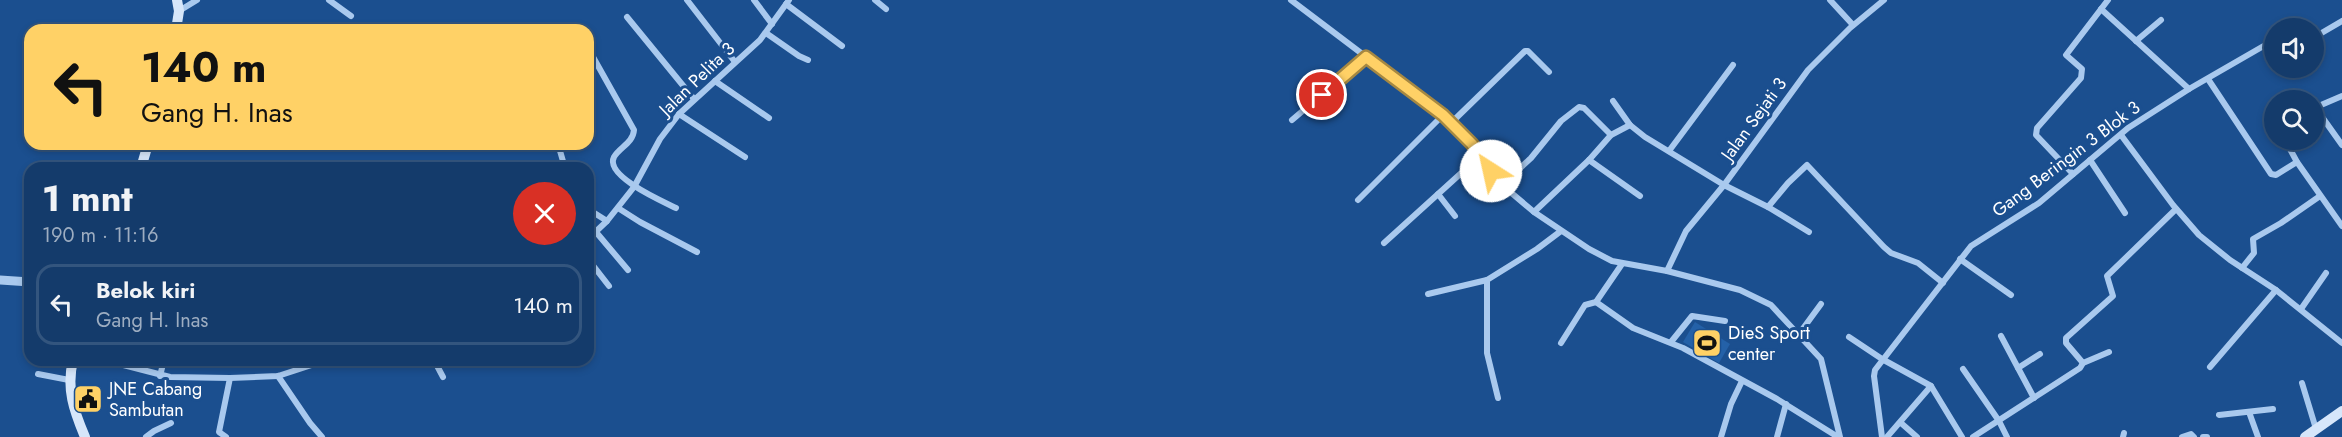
<!DOCTYPE html>
<html lang="id">
<head>
<meta charset="utf-8">
<style>
  :root { --surface:#143b6b; --page:#214673; --text:#f1f3f6; --muted:#9dadc1; --line:#33557e }
  body { margin:0; font-family:Jost,sans-serif; background:var(--page); color:var(--text); height:100vh; display:flex; flex-direction:column; font-size:22px; white-space:nowrap }
  * { box-sizing:border-box; margin:0 }
  p { font-size:20px; color:var(--muted) }
  .icon { flex:none; width:33px; height:33px; fill:none; stroke:currentColor; stroke-width:2; stroke-linecap:round; stroke-linejoin:round }
  .map { position:relative; flex:1; overflow:hidden }
  .sheet { position:absolute; left:24px; top:162px; width:570px; height:204px; display:flex; flex-direction:column; background:var(--surface); border-radius:18px; box-shadow:0 3px 9px #0003,0 0 0 2px var(--line) }
  .sheet>* { flex:none }
  .top-card { position:absolute; left:24px; top:24px; width:570px; height:126px; border-radius:18px; box-shadow:0 3px 9px #0003,0 0 0 2px var(--line); background:#ffd166; color:#111; overflow:hidden }
  .fabs { position:absolute; left:2264px; top:18px; display:grid; gap:12px }
  .fabs a { display:grid; place-items:center; width:60px; height:60px; border-radius:50%; background:var(--surface); box-shadow:0 3px 9px #0003,0 0 0 2px var(--line); font-size:30px }
  .pin { position:absolute; display:grid; place-items:center; width:51px; height:51px; color:#fff; margin:-26px; border:3px solid #fff; border-radius:50%; box-shadow:0 2px 6px #0007 }
  .me { position:absolute; width:66px; margin:-33px; rotate:325deg; stroke-linejoin:round; filter:drop-shadow(0 0 4px #0008) }
  .turn { display:flex; align-items:center; gap:21px; height:126px; padding:0 18px; font-size:27px }
  .turn .icon { width:78px; height:78px; stroke-width:2.5 }
  .turn b { display:block; font-size:42px; line-height:51px }
  .round { display:grid; place-items:center; flex:none; width:63px; height:63px; border-radius:32px; background:var(--page) }
  .summary { display:flex; align-items:center; justify-content:space-between; height:102px; padding:0 18px }
  h1 { font-size:36px; font-weight:700; line-height:45px }
  ul { padding:0; list-style:none }
  li { display:flex; align-items:center; gap:18px; height:81px; margin:0 12px 9px; padding:0 6px; border:3px solid var(--line); border-radius:18px }
  li div { flex:1 }
  li b { display:block; font-size:22px }
  li em { font-style:normal }
  .map>svg:first-child { display:block }
  .green { fill:#2461a8 }
  .lines { fill:none; stroke-linecap:round; stroke-linejoin:round }
  .minor { stroke:#a9c9ee; stroke-width:6 }
  .tertiary { stroke:#a9c9ee; stroke-width:9 }
  .secondary { stroke:#d6e6fa; stroke-width:10 }
  .route-casing { stroke:#a68842; stroke-width:15 }
  .route { stroke:#ffd166; stroke-width:10 }
  .labels { text-anchor:middle; dominant-baseline:central; stroke-width:6; stroke-linejoin:round; paint-order:stroke }
  .street-label { font-size:18px; fill:#fff; stroke:#1b4f8f }
  .poi-label { font-size:18px; fill:#fff; stroke:#1b4f8f; text-anchor:start }
</style>
</head>
<body>
<div class="map">
<svg width="2342" height="437" viewBox="0 0 2342 437">
  <rect width="100%" height="100%" fill="#1b4f8f"/>
  <polygon class="green" points="1695,322 1730,344 1719,363 1683,342"/>
  <g class="lines">
    <g class="minor">
      <polyline points="329,0 351,16"/>
      <polyline points="687,0 735,62"/>
      <polyline points="754,0 772,24"/>
      <polyline points="875,0 886,9"/>
      <polyline points="1291,0 1443,115 1472,144 1502,185 1534,212 1589,249 1612,261 1667,271 1740,290 1771,305 1821,359 1840,437"/>
      <polyline points="1830,0 1853,25"/>
      <polyline points="786,4 842,46"/>
      <polyline points="2101,9 2189,89"/>
      <polyline points="179,11 197,0"/>
      <polyline points="627,17 694,99"/>
      <polyline points="766,33 799,56 808,60"/>
      <polyline points="2313,38 2342,21"/>
      <polyline points="2136,41 2161,20"/>
      <path d="M588 48 634 130C633 143 620 147 614 157 604 176 664 202 676 208"/>
      <polyline points="2208,79 2271,174 2276,175 2297,162"/>
      <polyline points="715,81 769,118"/>
      <polyline points="1613,101 1630,125 1645,137 1724,185 1768,207 1809,232"/>
      <polyline points="2315,107 2342,145"/>
      <polyline points="2314,108 2342,96"/>
      <polyline points="679,114 745,157"/>
      <polyline points="1292,120 1366,57"/>
      <polyline points="1451,123 1525,51 1528,51 1549,72"/>
      <polyline points="2121,135 2173,205 2199,235 2230,260 2276,290 2342,343"/>
      <polyline points="2285,140 2297,162 2342,226"/>
      <polyline points="558,144 565,168"/>
      <polyline points="1669,151 1733,65"/>
      <polyline points="1589,160 1640,196"/>
      <polyline points="2090,160 2125,213"/>
      <polyline points="2073,174 2036,135 2037,128 2081,78 2082,69 2066,55 2108,0"/>
      <polyline points="1502,185 1531,158 1561,121 1579,107 1584,108 1611,135"/>
      <polyline points="1438,194 1455,216"/>
      <polyline points="1358,200 1443,115"/>
      <polyline points="1768,207 1788,183 1807,165 1884,247 1891,253 1918,263 1943,283"/>
      <polyline points="618,208 640,222 697,252"/>
      <polyline points="588,209 607,221"/>
      <polyline points="1534,212 1589,160 1611,135 1630,125"/>
      <polyline points="596,232 628,270"/>
      <polyline points="588,239 607,221 634,187 660,139 679,114 760,40 789,0"/>
      <polyline points="1384,243 1480,156"/>
      <polyline points="588,259 609,286"/>
      <polyline points="1960,259 2011,295"/>
      <polyline points="2242,268 2254,253 2253,239 2281,223 2320,196"/>
      <polyline points="1667,271 1686,231 1724,185 1808,70 1850,28 1884,0"/>
      <polyline points="1487,280 1487,353 1498,398"/>
      <polyline points="1428,294 1487,280 1537,249 1561,231"/>
      <polyline points="1596,302 1633,328 1683,348 1777,399 1838,437"/>
      <polyline points="2301,309 2326,273"/>
      <polyline points="1799,334 1821,304"/>
      <polyline points="2001,336 2034,398"/>
      <polyline points="1849,337 1882,359 1931,386 1962,437"/>
      <polyline points="1671,342 1692,316 1725,321"/>
      <polyline points="1561,343 1585,305 1596,302 1622,264"/>
      <polyline points="104,360 170,377 230,378 278,376 327,360"/>
      <polyline points="434,360 443,377"/>
      <polyline points="2083,363 2066,343 2066,338 2113,296 2107,276 2176,209"/>
      <polyline points="2210,367 2276,290"/>
      <polyline points="2018,368 2040,354"/>
      <polyline points="1963,369 1999,421 2007,437"/>
      <polyline points="38,374 69,380"/>
      <polyline points="160,376 164,360"/>
      <polyline points="278,376 310,423 322,437"/>
      <polyline points="2302,383 2316,429"/>
      <polyline points="2249,412 2258,437"/>
      <polyline points="2219,415 2273,409"/>
      <polyline points="1901,423 1917,437"/>
      <polyline points="146,437 154,431 171,423"/>
      <polyline points="226,437 219,432 230,378"/>
      <polyline points="1721,437 1731,404 1742,381"/>
      <polyline points="1777,437 1786,404"/>
      <polyline points="1882,437 1874,376 1875,370 1971,246 2039,203 2128,128 2189,89 2274,40"/>
      <polyline points="1887,437 1931,386"/>
      <polyline points="1973,437 2080,368 2083,363 2109,352"/>
      <polyline points="2123,437 2124,433"/>
      <polyline points="2182,437 2191,434 2194,437"/>
      <polyline points="2203,437 2207,437"/>
    </g>
    <polyline class="tertiary" points="0,280 30,282"/>
    <g class="secondary">
      <polyline points="176,30 179,11 177,0"/>
      <polyline points="141,168 148,144"/>
      <path d="M73 360C66 389 74 411 85 437"/>
      <polyline points="2305,437 2342,411"/>
    </g>
  </g>
  <g class="lines">
    <g class="route-casing">
      <polyline id="route" points="1322,95 1366,57 1443,115 1472,144 1491,171"/>
    </g>
    <use href="#route" class="route"/>
  </g>
  <defs>
    <g id="stadium-square" transform="scale(1.5)"><rect x="-9" y="-9" width="18" height="18" rx="4" fill="#ffd166" stroke="#1b4f8f"/><path d="M0-5a6.5 5 0 1 0 0 10a6.5 5 0 1 0 0-10ZM-3.5-1.8h7v3.6h-7Z" fill="#111"/></g>
    <g id="civic-square" transform="scale(1.5)"><rect x="-9" y="-9" width="18" height="18" rx="4" fill="#ffd166" stroke="#1b4f8f"/><path d="M-.6-6.5H3V-4.5H.6V-3L4-1V1h2V6H-6V1h2V-1L-.6-3ZM-1.2 2.5V6h2.4V2.5Z" fill="#111"/></g>
  </defs>
  <g fill-rule="evenodd">
    <use href="#stadium-square" x="1707" y="343"/>
    <use href="#civic-square" x="88" y="399"/>
  </g>
  <g class="labels">
    <g class="street-label">
      <text transform="translate(697 79) rotate(-44)">Jalan Pelita 3</text>
      <text transform="translate(1754 119) rotate(-54)">Jalan Sejati 3</text>
      <text transform="translate(2066 159) rotate(-37)">Gang Beringin 3 Blok 3</text>
    </g>
    <g class="poi-label">
      <text x="1728" y="333">DieS Sport<tspan x="1728" dy="21">center</tspan></text>
      <text x="109" y="389">JNE Cabang<tspan x="109" dy="21">Sambutan</tspan></text>
    </g>
  </g>
</svg>
<div class="fabs">
<a><svg class="icon" aria-label="sound" viewBox="0 0 24 24"><path d="M4 9h4l5-4v14l-5-4H4zM17 9q2 3 0 6"/></svg></a>
<a><svg class="icon" aria-label="search" viewBox="0 0 24 24"><circle cx="10" cy="10" r="6"/><path d="M15 15l6 6"/></svg></a>
</div>
<div class="pin" style="left:1322px;top:95px;background:#d93025"><svg class="icon" aria-label="arrive" viewBox="0 0 24 24"><path d="M6 21V4h12l-3 4 3 4H6"/></svg></div>
<svg class="me" style="left:1491px;top:171px" viewBox="-20 -20 40 40"><circle r="19" fill="#fff"/><path d="M0-13L10 11 0 6-10 11z" fill="#ffd166"/></svg>
<div class="top-card">
<div class="turn"><svg class="icon" aria-label="left" viewBox="0 0 24 24"><path d="M17 20v-9H6M10 6l-5 5 5 5"/></svg><div><b>140 m</b>Gang H. Inas</div></div>
</div>
<section class="sheet">
<div class="summary"><div><h1>1 mnt</h1><p>190 m · 11:16</p></div><a class="round" style="background:#d93025;color:#fff"><svg class="icon" aria-label="close" viewBox="0 0 24 24"><path d="M6 6l12 12M18 6L6 18"/></svg></a></div>
<ul>
<li><svg class="icon" aria-label="left" viewBox="0 0 24 24"><path d="M17 20v-9H6M10 6l-5 5 5 5"/></svg><div><b>Belok kiri</b><p>Gang H. Inas</p></div><em>140 m</em></li>
</ul>
</section>
</div>
</body>
</html>
